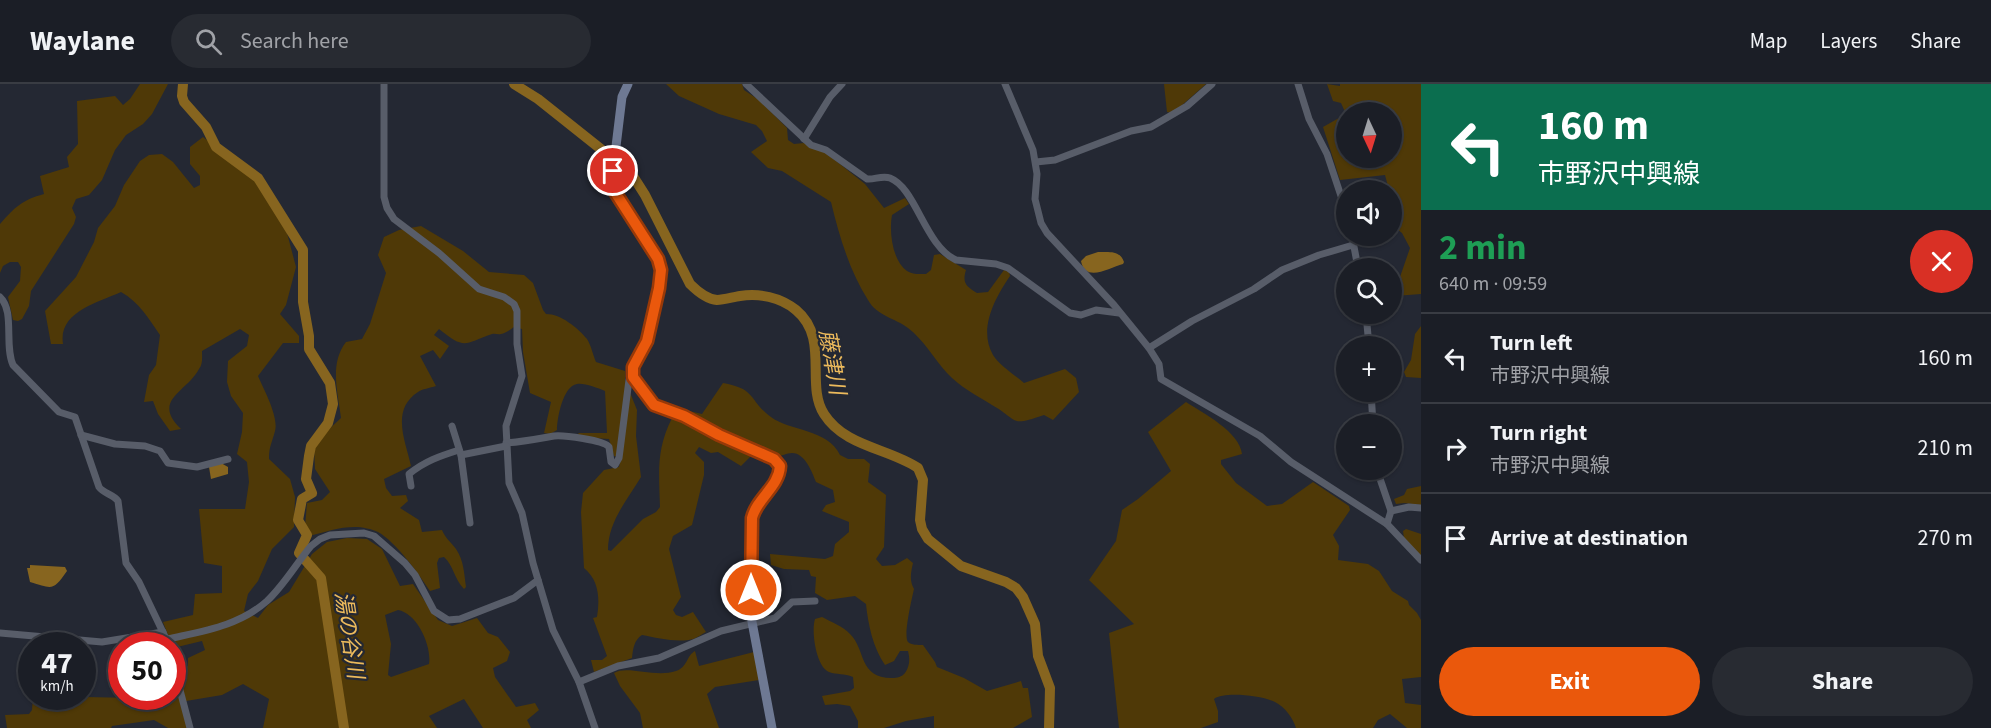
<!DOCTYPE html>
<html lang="en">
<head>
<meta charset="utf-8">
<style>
  :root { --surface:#1b1e26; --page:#282b32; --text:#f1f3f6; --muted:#a0a2a7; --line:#393c43; --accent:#ea580c }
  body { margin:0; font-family:"Source Sans 3","Noto Sans JP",sans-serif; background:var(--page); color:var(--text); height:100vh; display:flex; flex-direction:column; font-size:22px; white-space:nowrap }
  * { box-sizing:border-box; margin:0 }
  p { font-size:20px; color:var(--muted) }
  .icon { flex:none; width:33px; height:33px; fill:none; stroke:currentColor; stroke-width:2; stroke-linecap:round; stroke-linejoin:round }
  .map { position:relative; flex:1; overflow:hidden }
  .drawer { display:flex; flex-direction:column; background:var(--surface); width:570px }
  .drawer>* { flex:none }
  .hud { background:#0b6e4f; color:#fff; overflow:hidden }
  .needle { width:39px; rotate:176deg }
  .buttons { position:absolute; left:1336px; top:18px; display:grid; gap:12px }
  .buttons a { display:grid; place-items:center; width:66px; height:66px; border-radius:50%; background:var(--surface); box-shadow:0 2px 4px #0004,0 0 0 2px var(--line); font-size:30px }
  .speed { position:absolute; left:18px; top:548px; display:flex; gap:12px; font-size:30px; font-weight:700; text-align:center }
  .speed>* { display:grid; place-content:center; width:78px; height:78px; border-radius:50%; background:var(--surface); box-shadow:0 2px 4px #0004,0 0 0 2px var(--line); line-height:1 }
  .speed small { font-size:15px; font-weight:400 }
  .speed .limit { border:9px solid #d22; background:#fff; color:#111 }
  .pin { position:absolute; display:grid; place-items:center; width:51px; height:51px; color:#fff; margin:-26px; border:3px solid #fff; border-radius:50%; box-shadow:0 2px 6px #0007 }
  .me { position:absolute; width:66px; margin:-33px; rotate:0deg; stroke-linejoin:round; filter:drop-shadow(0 0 4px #0008) }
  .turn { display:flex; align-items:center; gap:21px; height:126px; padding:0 18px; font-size:27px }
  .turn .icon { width:78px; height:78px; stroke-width:2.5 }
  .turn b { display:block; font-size:42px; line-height:51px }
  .round { display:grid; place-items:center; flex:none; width:63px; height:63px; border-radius:32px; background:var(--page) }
  .summary { display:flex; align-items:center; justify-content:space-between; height:102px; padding:0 18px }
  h1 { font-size:36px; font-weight:700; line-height:45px; color:#1e9e55 }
  .button { display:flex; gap:12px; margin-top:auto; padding:12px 18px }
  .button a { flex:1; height:69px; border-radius:36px; background:var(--accent); color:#fff; font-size:24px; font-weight:700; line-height:69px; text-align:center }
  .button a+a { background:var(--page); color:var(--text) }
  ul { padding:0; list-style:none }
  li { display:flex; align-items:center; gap:18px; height:90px; padding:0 18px; border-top:2px solid var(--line) }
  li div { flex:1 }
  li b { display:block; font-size:22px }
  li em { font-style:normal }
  header { display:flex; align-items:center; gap:36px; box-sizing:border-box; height:84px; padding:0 30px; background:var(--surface); border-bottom:2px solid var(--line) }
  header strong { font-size:28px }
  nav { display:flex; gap:33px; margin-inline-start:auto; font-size:21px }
  .search { width:420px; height:54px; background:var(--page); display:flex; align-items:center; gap:15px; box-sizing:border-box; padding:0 21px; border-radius:33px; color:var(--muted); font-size:22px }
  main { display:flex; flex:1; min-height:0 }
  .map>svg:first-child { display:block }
  .green { fill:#4f3907; fill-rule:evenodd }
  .water { fill:#87651f }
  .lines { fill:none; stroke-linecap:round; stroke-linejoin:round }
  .river { stroke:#87651f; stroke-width:10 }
  .minor { stroke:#585d69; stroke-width:7 }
  .secondary { stroke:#6e7993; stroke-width:9 }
  .route-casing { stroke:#983908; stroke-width:15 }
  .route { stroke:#ea580c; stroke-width:10 }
  .labels { text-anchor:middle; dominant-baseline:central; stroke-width:4.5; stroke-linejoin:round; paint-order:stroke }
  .water-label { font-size:22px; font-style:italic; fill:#ecba5c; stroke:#242833 }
</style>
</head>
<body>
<header>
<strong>Waylane</strong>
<div class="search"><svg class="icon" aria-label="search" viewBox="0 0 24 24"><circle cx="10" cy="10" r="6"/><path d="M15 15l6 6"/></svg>Search here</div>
<nav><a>Map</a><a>Layers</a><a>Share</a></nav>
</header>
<main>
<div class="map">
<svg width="1421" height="644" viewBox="0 0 1421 644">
  <rect width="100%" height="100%" fill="#242833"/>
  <g class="green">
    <path d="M140 0H168L152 30 143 40 126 51 115 66 102 96 89 111 76 115 72 124 76 133 74 140 31 207 29 222 22 235 18 237 13 236 8 213 20 197 21 183 18 178H10L3 182 0 189V140C15 123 22 116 44 110L40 92 69 83 67 73 78 60 77 17 115 12 123 21 130 15Z"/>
    <path d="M666 0H742L744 6 759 16 787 44 788 56 794 60 804 59 826 69 865 100 884 124 905 114 909 120 892 131C889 148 892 176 907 187 913 191 920 190 926 190L931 186 934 171 940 170 966 186C962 199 966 202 977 209L988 208 1004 186 1009 188 1010 192C995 214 978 245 993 271 999 281 1015 291 1024 299L1065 285 1076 294 1079 308 1053 336 1044 331C1009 343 1020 337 992 321 976 311 960 303 947 289 934 275 924 256 908 244 895 234 877 232 868 216 849 186 839 151 831 118L782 87 768 84 751 68 767 57 762 47 756 41 719 30 679 12Z"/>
    <polygon points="1164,0 1206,0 1173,29 1167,28"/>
    <path d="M1327 0 1340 2V0H1421V210L1395 212 1392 216V192L1400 193 1410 164 1402 149 1397 145V137L1403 128 1401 120H1392V106H1389L1385 91 1340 96 1323 43 1346 30 1341 19 1333 17ZM1347 28H1392V74H1347Z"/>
    <path d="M203 53 256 95 287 149 296 183 286 221 280 230 299 252V259H283L258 292C264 306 279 333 275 347 272 359 269 362 269 375L290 395 295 413 294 443 272 465 258 497 248 510 244 527 258 534 268 521 289 508 312 470 327 458 347 454 367 455 382 465 400 502 413 500 438 536 452 542 477 534 488 549 498 553 510 568 507 577 493 584 495 593 516 623 535 619 539 626 527 636 531 644H483L464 615 429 632 437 644H263L269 615 243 600 222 611 186 617 193 644H168L154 636 112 642 111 644H7L5 631 29 630 32 626 33 612 136 614V612H172L173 585 188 582V574L205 566 202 557 173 564 163 538 193 531 195 510 222 509V482L204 479 199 425H245L249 398 247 378 237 370 242 348 243 329 231 312 227 298 228 277 247 262 249 251 240 245 202 267C202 273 203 280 199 285 187 308 151 316 181 345L170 347 158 330 153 317 144 318 149 291 156 281 160 251C149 235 139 218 121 208 97 219 58 228 63 260H51L45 227 76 193 94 158 98 144 115 122 124 101 140 77 149 71 162 70 173 78 194 104 200 101V92L190 80V63ZM398 526C417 529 432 562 429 580L391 593 388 591 391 560 385 531Z"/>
    <path d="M421 142 463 167 489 188 524 191 533 199 543 226 546 230C561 230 578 244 587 255 591 261 593 271 596 278L625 287V296L637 326 636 352 641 393C627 416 608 438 608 466L611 467 643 435 656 428 660 423C659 388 656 366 672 334L680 335 685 326 702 330 723 299C757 305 748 316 771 333 789 347 828 345 840 371L848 375H864L870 380 868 398 886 411 884 463 876 475 882 482 895 481 907 474 913 479C911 488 909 496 914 505 912 514 903 552 908 558 911 561 918 561 923 561L935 578 937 583 964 594 987 607 1021 597 1023 604H1028L1032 633 1013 644H934V632L906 637 884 644H858V637L850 622 837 620 825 621 822 612 850 607 854 604 853 593C844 589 837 591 829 588 816 583 811 547 815 535L822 533C831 538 843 542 850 550 866 565 858 594 892 594 897 594 902 593 905 589 910 582 910 574 908 567H900L894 577 885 581C873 564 868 540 866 520L855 512 827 516 815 509 816 493 811 492 809 486 784 485 771 481 770 470 825 475 833 472 835 460 849 448V438L822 427 826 421 835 418 833 406 816 398C812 388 805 369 792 369 787 369 781 372 777 373L759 364 741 382 718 368 711 369 699 363 695 369 704 378V391L692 441 673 452 669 465 681 513 673 526 676 531 682 533 693 528 706 548C702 550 697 554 693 555 678 559 657 554 642 551 634 556 633 565 632 574L594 588 591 576H602L607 572 593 534 597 533C600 515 599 496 584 484L581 428 583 409 604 386 619 383 621 374 614 372 609 355 579 353 577 351 579 349H607L605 307C597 304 585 299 577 300 563 302 557 334 557 346L550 350 544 349 551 318 530 309 523 268 522 245 514 243C511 245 505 250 501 250 498 251 495 249 492 250 464 260 465 266 439 245L434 251 449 262 440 275 433 266 420 272 436 302C430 304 422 305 418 308 390 326 406 358 411 382L384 395 386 404 392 412 406 411 408 417 400 424 419 436 422 448 442 446C445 454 451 458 456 465 464 477 464 489 466 503L464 505C454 495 454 482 444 473L439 474 437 479 440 504 430 507C418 489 396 458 378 448 372 445 362 443 355 443 339 443 325 448 309 452L305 443 307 419 322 416 330 408 315 385 314 364 326 348 341 334C338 308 329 280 346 258L362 255 370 240 386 189 378 171 384 153 399 146Z"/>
    <polygon points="1421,242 1421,294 1406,293 1404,288 1411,276 1415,250"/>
    <path d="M1186 318C1203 329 1240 348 1242 370L1221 376V380L1236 399 1267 422 1282 420 1313 398 1349 422 1350 426 1333 451 1339 462 1338 476 1368 480 1379 487 1392 507 1408 517 1409 521 1417 529 1421 536V593L1402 595 1405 619 1421 621V644H1407L1390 630 1378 636 1373 644H1296C1293 634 1285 623 1275 618 1263 612 1225 607 1214 615L1218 627V638L1201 644H1119L1109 549 1134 540 1089 496 1116 457 1122 426 1138 415 1171 387 1148 348Z"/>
    <polygon points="1421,402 1421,421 1404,419 1396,420 1394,415 1404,411 1407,405"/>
    <polygon points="1406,445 1421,450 1421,473 1404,454 1403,447"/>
    <path d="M695 567 699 582 754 568 759 596 715 603 707 610 719 644H643L640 629 620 602 614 589C627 581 655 594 676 587 688 583 686 572 695 567Z"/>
  </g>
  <g class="water">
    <path d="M1098 168C1109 168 1120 166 1124 178L1123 180C1109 184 1085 199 1081 177L1086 172Z"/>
    <polygon points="221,379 228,383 228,390 211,395 209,383"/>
    <path d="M30 481 65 483 67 487C53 507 53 505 30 498L27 484H30Z"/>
  </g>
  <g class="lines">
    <g class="river">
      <polyline points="183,0 182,12 184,18 206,43 216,63 258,94 303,166 303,218 309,252 309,265 330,299 333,320 328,339 311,362 309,372 306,395 312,409 302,415 298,436 307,451 299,469 321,494 344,644"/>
      <path d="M514 0 538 15 631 89 645 111 690 200C697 207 706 215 717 216 724 216 733 213 740 212 759 209 780 213 796 226 830 254 805 301 824 330 845 363 888 364 918 384L923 396 920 436 922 445 928 455 961 482 1006 498 1016 504 1023 513 1035 540 1038 572 1050 604 1049 644"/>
    </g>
    <g class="minor">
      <polyline points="384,0 384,113 387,124 394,135 439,169 479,205 504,213 514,220 517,227 517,260 522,292 506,342 509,399 522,429 533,479 553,546 579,598 595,644"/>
      <path d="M746 0 811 61 826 66 867 95C874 96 882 91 890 94 916 104 925 162 956 176L996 180 1008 184 1070 229 1081 231 1096 226 1119 229"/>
      <polyline points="1005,0 1033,66 1037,90 1035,115 1041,139 1047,149 1114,221 1149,264 1159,280 1161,295 1260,352 1291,378 1387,440 1421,476"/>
      <polyline points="1298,0 1309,35 1327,70 1347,130"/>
      <polyline points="804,55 830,13 842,0"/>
      <polyline points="1036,78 1055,76 1131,47 1151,43 1187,22 1212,0"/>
      <polyline points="1352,152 1358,184"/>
      <path d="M0 213C15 227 4 261 13 281L59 328 75 333 99 403C104 410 113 410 118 417L126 479 139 498 169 561"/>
      <polyline points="1366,230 1369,262"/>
      <polyline points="1149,264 1192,237 1254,205 1282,186 1319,171 1353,161"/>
      <polyline points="1371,308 1373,340"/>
      <polyline points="452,342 461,371 470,439"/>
      <polyline points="81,351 115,360 145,362 160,367 168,379 197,383 228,375"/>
      <path d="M506 359C522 358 537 355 554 352 563 351 604 356 609 363L611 378 615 381 619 374 629 296 632 289"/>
      <polyline points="461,371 506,362"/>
      <polyline points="1377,386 1391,427 1387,440"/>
      <path d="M411 402 409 390C425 377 440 372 459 366"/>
      <polyline points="1391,427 1409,423 1421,424"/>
      <polyline points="0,549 102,558 163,548"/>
      <path d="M168 555C203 547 239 542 267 517 284 501 296 480 311 462L320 455 330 451 364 449 374 452 405 479 415 491 434 527 448 536 460 535 514 514 538 496"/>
      <polyline points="172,576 190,644"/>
      <polyline points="579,598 618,582 659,574 721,547 775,534 792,518 815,517"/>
    </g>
    <path class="secondary" d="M628 0 622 13 613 87 615 108 658 175 661 186 659 204 647 257 633 283V293L654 321 684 332 719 351 774 375 780 382C779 403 757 414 751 434L752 538 772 644"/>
  </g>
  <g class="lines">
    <g class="route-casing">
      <path id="route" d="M613 87 615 108 658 175 661 186 659 204 647 257 633 283V293L654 321 684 332 719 351 774 375 780 382C779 403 757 414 752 434L751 506"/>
    </g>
    <use href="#route" class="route"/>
  </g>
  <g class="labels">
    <g class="water-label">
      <text transform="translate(832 278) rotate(80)">藤津川</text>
      <text transform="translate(349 551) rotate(81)">湯の谷川</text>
    </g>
  </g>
</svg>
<div class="buttons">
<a><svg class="needle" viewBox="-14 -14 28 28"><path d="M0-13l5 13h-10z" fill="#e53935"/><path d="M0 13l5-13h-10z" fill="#a0a2a7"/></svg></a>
<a><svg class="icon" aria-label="sound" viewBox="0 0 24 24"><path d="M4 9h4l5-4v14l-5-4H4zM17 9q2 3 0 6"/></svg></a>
<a><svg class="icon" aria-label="search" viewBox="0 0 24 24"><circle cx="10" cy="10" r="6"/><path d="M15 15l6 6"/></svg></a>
<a>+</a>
<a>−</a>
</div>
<div class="speed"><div>47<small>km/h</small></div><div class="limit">50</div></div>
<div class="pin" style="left:613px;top:87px;background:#d93025"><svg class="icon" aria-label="arrive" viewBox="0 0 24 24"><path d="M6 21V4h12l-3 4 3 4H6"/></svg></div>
<svg class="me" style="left:751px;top:506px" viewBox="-20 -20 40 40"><circle r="17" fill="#ea580c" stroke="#fff" stroke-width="3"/><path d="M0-11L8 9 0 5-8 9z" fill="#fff"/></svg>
</div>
<section class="drawer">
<div class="hud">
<div class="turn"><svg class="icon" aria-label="left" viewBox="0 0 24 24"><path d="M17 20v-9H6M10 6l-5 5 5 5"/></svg><div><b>160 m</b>市野沢中興線</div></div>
</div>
<div class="summary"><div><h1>2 min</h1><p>640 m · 09:59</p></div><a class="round" style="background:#d93025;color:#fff"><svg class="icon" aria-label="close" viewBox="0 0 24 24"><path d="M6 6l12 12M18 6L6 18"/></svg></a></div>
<ul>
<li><svg class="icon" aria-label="left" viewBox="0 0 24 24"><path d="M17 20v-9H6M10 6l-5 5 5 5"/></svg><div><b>Turn left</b><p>市野沢中興線</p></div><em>160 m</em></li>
<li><svg class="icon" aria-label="right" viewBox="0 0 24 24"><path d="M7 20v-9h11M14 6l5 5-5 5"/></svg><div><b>Turn right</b><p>市野沢中興線</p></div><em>210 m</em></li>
<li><svg class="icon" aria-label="arrive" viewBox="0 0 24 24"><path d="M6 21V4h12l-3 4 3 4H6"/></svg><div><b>Arrive at destination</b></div><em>270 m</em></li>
</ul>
<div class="button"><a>Exit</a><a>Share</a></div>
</section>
</main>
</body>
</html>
